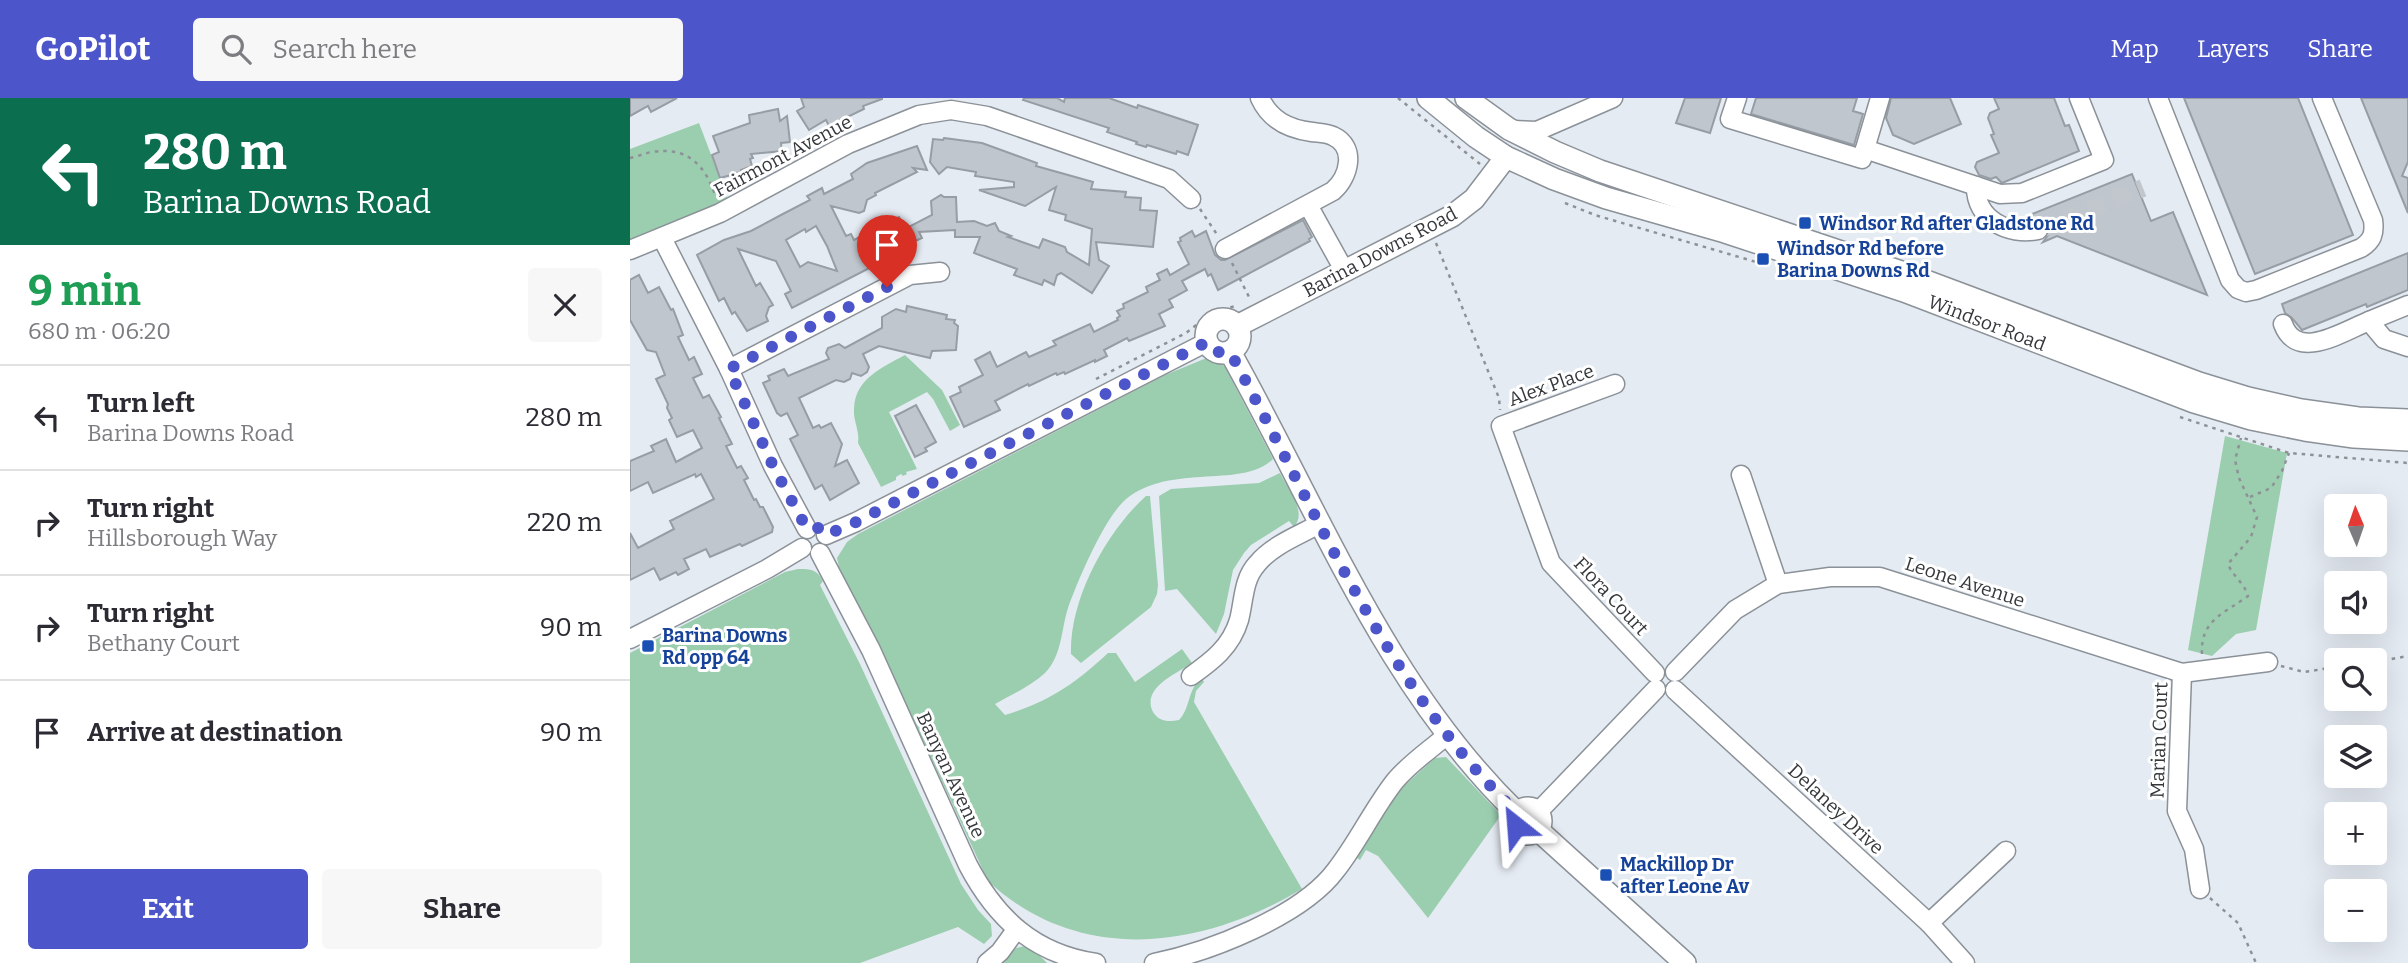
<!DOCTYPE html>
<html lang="en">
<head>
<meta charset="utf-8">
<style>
  :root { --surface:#fff; --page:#f7f7f7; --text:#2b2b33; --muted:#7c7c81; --line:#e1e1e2; --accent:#4d55ca }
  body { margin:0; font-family:Bitter,serif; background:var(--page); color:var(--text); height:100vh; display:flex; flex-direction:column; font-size:26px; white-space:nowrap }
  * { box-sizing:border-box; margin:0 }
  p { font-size:23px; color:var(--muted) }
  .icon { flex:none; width:38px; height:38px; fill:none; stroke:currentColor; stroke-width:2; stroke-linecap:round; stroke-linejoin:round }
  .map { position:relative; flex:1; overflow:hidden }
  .details { display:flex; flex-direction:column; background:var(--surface); width:630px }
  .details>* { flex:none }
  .banner { background:#0b6e4f; color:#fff; overflow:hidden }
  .needle { width:46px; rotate:358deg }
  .buttons { position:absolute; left:1694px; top:396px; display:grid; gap:14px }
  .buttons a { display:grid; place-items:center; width:63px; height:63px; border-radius:7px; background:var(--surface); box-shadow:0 7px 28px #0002; font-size:35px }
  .pin { position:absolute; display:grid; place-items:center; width:60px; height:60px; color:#fff; margin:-72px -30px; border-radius:50% 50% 50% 0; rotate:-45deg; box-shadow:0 0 7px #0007 }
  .pin .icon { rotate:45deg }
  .me { position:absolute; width:77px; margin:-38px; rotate:332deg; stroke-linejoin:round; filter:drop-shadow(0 0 5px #0008) }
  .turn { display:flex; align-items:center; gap:24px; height:147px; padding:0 28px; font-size:32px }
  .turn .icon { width:91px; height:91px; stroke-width:2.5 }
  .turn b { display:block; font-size:49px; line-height:60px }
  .round { display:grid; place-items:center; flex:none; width:74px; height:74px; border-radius:7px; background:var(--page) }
  .head { display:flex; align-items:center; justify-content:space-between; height:119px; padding:0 28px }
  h1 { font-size:42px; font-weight:700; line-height:52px; color:#1e9e55 }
  .button { display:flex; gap:14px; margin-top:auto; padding:14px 28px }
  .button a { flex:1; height:80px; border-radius:7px; background:var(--accent); color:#fff; font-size:28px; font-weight:700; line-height:80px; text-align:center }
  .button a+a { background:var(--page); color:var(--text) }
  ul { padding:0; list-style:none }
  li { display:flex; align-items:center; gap:21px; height:105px; padding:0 28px; border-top:2px solid var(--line) }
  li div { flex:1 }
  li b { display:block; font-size:26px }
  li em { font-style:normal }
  header { display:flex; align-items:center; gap:42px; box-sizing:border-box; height:98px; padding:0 35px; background:var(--accent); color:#fff }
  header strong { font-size:33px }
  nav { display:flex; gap:38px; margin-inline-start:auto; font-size:24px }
  .search { width:490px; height:63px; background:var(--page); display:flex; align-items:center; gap:18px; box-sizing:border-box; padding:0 24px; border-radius:7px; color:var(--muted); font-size:26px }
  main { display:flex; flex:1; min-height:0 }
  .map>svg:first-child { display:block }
  .green { fill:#9bceaf }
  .building { fill:#c0c6cd; stroke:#979da4; stroke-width:2; fill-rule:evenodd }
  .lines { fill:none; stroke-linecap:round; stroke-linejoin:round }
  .minor-tunnel { stroke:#c2c7ce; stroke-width:18; stroke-dasharray:18 9; stroke-linecap:butt }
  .minor-casing { stroke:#8b9198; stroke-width:21 }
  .major-casing { stroke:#8b9198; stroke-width:24 }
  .path { stroke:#8d9297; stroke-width:2.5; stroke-dasharray:3.5 5; stroke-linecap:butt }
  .minor { stroke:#fff; stroke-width:18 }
  .major { stroke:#fff; stroke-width:21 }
  .route { stroke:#4d55ca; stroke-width:12; stroke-dasharray:0 21.6 }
  .transit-dot { fill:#1a4fb4; stroke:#fff; stroke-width:2.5 }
  .labels { text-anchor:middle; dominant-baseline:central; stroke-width:6; stroke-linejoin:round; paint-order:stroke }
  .street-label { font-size:19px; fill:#35383b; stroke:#fff }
  .transit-label { font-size:19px; font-weight:bold; fill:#164399; stroke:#fff; text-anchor:start }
</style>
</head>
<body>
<header>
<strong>GoPilot</strong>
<div class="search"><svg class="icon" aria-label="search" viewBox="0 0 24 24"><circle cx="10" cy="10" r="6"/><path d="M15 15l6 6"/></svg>Search here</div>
<nav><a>Map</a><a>Layers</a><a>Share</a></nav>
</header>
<main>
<section class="details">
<div class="banner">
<div class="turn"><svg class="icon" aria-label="left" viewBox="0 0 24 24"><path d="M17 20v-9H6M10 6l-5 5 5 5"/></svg><div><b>280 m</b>Barina Downs Road</div></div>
</div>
<div class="head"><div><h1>9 min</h1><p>680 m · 06:20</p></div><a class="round"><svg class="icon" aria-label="close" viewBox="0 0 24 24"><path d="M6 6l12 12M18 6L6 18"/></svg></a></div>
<ul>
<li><svg class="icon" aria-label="left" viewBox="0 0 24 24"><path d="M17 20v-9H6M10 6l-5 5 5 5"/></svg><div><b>Turn left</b><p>Barina Downs Road</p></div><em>280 m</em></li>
<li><svg class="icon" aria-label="right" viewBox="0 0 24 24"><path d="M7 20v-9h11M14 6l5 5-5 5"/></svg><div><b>Turn right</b><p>Hillsborough Way</p></div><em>220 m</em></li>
<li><svg class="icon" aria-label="right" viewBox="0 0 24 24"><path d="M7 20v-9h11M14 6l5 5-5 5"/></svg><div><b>Turn right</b><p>Bethany Court</p></div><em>90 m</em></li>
<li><svg class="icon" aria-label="arrive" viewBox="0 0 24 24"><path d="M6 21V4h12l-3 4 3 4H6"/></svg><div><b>Arrive at destination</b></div><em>90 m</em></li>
</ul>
<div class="button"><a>Exit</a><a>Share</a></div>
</section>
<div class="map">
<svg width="1778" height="865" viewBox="0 0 1778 865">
  <rect width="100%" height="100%" fill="#e5ebf3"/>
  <g class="green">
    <polygon points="69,25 99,104 0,144 0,51"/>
    <path d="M275 257 312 292 330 327 320 333 303 301 297 294 259 314 287 371 276 374 277 376 273 378 271 376 266 379V382L251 389 228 345C230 333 223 323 224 311 225 281 251 270 275 257Z"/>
    <path d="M579 259 588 262 595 269 643 361C613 392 534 363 492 405 472 426 448 482 438 510 431 532 432 558 415 575 401 588 381 597 365 606L375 617C418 604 445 586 478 555H486L505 584 552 551 562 565C546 576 511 590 523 614 529 624 539 624 549 622 561 610 557 591 572 580L574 584 566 593 564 604 672 791C566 854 446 865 358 783L248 545 210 474 207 460 217 444 228 436 535 277Z"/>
    <polygon points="1595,338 1657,355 1626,532 1606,536 1582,558 1558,552"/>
    <path d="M650 375C657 390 678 414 664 429L659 423 621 447 614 455 603 472 594 516 586 536 547 491 535 493 529 398 541 391 629 385Z"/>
    <path d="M516 398H520L528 487 527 496 521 509 451 565 441 556C439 502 476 434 516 398Z"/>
    <path d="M168 471C180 471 187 471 193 483L190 487 230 566 331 786 348 812 361 826 362 838 354 846 328 829 230 865H0V555L155 474Z"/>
    <polygon points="816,659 871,717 798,820 748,758 736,752 730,762 726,759 756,710 774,688 805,660"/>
    <polygon points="395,848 406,854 417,865 371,865 386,850"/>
  </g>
  <g class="building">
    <polygon points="0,0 47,0 21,14 18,8 0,18"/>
    <polygon points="171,0 252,0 252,1 233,8 234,11 199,28 196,22 179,32 167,13 174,9"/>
    <polygon points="394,0 427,0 434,4 435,0 479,0 507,10 508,7 568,27 558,57 547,53 546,56 517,47 516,49 506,46 507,44 477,34 479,30 393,2"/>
    <polygon points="1055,0 1091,0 1080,35 1046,25"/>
    <polygon points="1126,0 1227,0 1223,13 1233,16 1224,47 1121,16"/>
    <polygon points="1261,0 1320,0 1331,26 1284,46 1263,37 1256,20"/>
    <polygon points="1364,0 1424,0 1435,28 1439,27 1449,53 1372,85 1366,79 1361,81 1349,77 1345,69 1347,64 1369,55 1361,37 1364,36 1358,20 1360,15 1369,11"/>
    <polygon points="1554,0 1668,0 1723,137 1625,176"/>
    <polygon points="1731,0 1778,0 1778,64 1772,78 1778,80 1778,115"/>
    <polygon points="148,11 150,23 157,18 160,44 151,45 152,53 121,56 123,60 120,61 122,68 111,72 112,74 90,80 82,57 89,54 83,38 120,25 119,17"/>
    <path d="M314 40 352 45 407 65 406 68 463 84 461 91 496 94 495 99 511 100 510 112 527 113 523 149 466 144 469 162 479 168 462 195 431 175 427 177 424 187 414 182 412 187 384 177 387 171 344 155 350 139H325V132L289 134 292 140 254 157 253 163 162 210 155 196 161 193 146 163 108 151 126 188 130 185 143 207 139 209 136 218 138 223 117 233 105 214 102 216 94 200 89 203 67 157 94 142 121 133 151 117 180 102 177 98 192 90 194 96 223 81 221 76 237 65 287 48 297 72 283 70 287 74 245 95 246 97 237 102 234 113 229 115 201 108 216 138 221 136 224 142 231 138 255 144 247 130 269 119 275 131 302 117 301 103 311 97 314 99H326L327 124 344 123 357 128 365 125 369 133 381 138 378 139 409 150 413 141 435 149 437 154 459 167 462 131 435 122 436 117 419 112 426 89 395 108 349 92 384 89V84L345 78 346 74 317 69 309 76 300 64 303 41 313 42ZM186 128 197 148 207 173 178 164 170 169 156 142 175 131 176 134Z"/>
    <polygon points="1502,76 1521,123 1543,114 1577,197 1427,138 1413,144 1419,136 1418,126 1412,121 1404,121 1402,116"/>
    <polygon points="673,122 682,139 679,141 680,143 588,192 581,176 578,178 575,171 552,183 557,192 539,202 543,209 529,216 535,228 499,243 497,240 474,252 477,258 465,264 465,262 435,276 434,274 427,277 426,275 399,288 398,286 365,303 370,312 334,329 320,299 331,294 329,289 353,277 345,262 360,254 367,269 396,254 399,259 426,247 423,243 460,226 464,234 488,222 487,220 490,218 487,213 494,210 493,206 518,194 516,189 530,182 527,176 537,171 540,177 559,166 548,144 551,143 550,140 562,133 565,139 576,133 585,157 591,162 595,162"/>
    <polygon points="1778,155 1778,192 1737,209 1736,206 1672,232 1662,220 1655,215 1652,206"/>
    <polygon points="9,177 18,195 29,189 41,212 43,211 53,237 48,239 59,262 64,259 72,276 63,280 73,300 79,297 91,319 89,320 102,346 96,348 107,370 111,368 118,380 114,382 124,402 126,401 130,409 133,409 143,429 142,434 112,448 110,446 80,459 76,451 54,461 59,471 48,477 46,474 30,482 24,470 0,482 0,435 8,450 44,431 40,423 84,401 71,376 66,379 65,376 23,395 18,384 0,393 0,363 24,353 21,348 36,341 46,364 72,350 63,332 47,339 39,322 42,320 37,310 38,306 26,281 35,277 26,254 17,252 0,222 0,182"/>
    <polygon points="277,208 317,217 316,221 325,222 324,225 328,228 326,252 302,253 300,260 249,248 233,256 239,269 237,274 231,278 222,275 220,281 214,284 206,282 169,300 183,330 189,327 191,330 201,325 212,346 205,368 217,362 229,385 200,402 192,387 185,391 160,341 168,337 157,315 151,318 147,315 133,285 140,282 138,278 154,271 158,278 199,261 196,255 198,250 209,246 215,250 252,230 252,219 266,211 276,214"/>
    <polygon points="286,307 306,344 295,350 297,353 285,359 265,318"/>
  </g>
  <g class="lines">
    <polyline class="minor-tunnel" points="1408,132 1513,90"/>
    <g class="minor-casing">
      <g id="minor">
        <polyline points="1107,0 1100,21 1232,61 1250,0"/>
        <path d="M1528 0 1600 182 1608 191 1616 194 1626 192 1731 150C1742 143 1745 136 1743 122L1692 0"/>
        <polyline points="882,32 907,33 983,0"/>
        <polyline points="1235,51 1370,96 1392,95 1474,62 1449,0"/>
        <path d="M1346 88C1345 121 1378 138 1408 132"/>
        <polyline points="678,107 714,172"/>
        <polyline points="32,140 99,271 143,368 177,431"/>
        <path d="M595 151 703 93C719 79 727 49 703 38 697 35 689 35 682 34 658 31 640 22 630 0"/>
        <polyline points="0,152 90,115 218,46 289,17 321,12 357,18 539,81 561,101"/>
        <polyline points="1778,207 1739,223 1754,241 1778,249"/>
        <path d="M1653 226C1667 264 1712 234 1739 223"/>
        <polyline points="99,271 280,177 310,174"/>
        <polyline points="985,286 871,328 921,465 1025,575"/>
        <polyline points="1111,377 1148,486"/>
        <polyline points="196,437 226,424 577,244"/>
        <path d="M190 455 241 552 338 767C366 820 404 856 466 865"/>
        <polyline points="0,541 137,471 172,450"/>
        <polyline points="1045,574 1105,512 1148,486 1200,479 1250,479 1552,575 1638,564"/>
        <polyline points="1552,575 1547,713 1564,751 1570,791"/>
        <path d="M561 578C582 563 601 549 609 522 614 503 613 481 627 466 642 447 670 437 691 425"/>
        <polyline points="1045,592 1299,825 1335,865"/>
        <polyline points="908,714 1026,591"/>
        <polyline points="1299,825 1376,753"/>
        <polyline points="357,865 370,854 386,832"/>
        <path d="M524 865C579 854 672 818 706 772 728 744 743 711 765 683 780 665 800 652 817 637"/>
      </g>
    </g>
    <g class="major-casing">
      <g id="major">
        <polyline points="798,0 846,39 876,59 924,81 976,100 1095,134 1274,193 1564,304 1621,321 1675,332 1724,339 1778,342"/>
        <polyline points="836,0 879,31 925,54 970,73 1280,177 1569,285 1618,300 1671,312 1728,320 1778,322"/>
        <circle cx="593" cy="238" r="17"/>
        <polyline points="607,228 822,118 844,101 876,59"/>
        <path d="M600 254C689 412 755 587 887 715"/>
        <circle cx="898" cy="723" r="13"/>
        <polyline points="908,732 1055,865"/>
      </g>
    </g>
    <g class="path">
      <polyline points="768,0 850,66"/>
      <path d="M0 60C7 59 14 55 22 54 58 48 76 68 86 100"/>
      <polyline points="935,105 965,117 1133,166"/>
      <polyline points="570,111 588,138"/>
      <polyline points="806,145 869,300 870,312"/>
      <polyline points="602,165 621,203"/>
      <polyline points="466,281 556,235 580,216 605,208"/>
      <polyline points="1550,319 1659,355 1778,365"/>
      <polyline points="1620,399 1641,390 1652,373 1659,355"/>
      <path d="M1572 556C1570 522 1595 515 1618 498 1614 484 1603 479 1598 466L1621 439 1627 419 1609 380 1605 362 1611 340"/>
      <polyline points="1745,564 1778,558"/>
      <polyline points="1651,568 1674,574 1706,569"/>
      <polyline points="1580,800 1608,825 1626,865"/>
    </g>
    <use href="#minor" class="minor"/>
    <use href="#major" class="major"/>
  </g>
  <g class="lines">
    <path class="route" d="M257 189 99 271 143 368 177 431 189 430 196 437 226 424 577 244 588 254H600C687 412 755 588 887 715L886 728"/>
  </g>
  <g class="transit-dot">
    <rect x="1168" y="118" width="14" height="14" rx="3.5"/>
    <rect x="1126" y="154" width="14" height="14" rx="3.5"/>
    <rect x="11" y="541" width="14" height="14" rx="3.5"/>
    <rect x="969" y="770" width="14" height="14" rx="3.5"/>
  </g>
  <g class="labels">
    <g class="street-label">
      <text transform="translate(153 58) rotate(-28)">Fairmont Avenue</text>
      <text transform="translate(750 154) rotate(-28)">Barina Downs Road</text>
      <text transform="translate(1357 225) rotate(21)">Windsor Road</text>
      <text transform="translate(921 287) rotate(-20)">Alex Place</text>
      <text transform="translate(1335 484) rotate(18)">Leone Avenue</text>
      <text transform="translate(981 498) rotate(47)">Flora Court</text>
      <text transform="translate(1529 642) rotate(-88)">Marian Court</text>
      <text transform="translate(321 677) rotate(65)">Banyan Avenue</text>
      <text transform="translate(1206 711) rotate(43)">Delaney Drive</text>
    </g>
    <g class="transit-label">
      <text x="1189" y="125">Windsor Rd after Gladstone Rd</text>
      <text x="1147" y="150">Windsor Rd before<tspan x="1147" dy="22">Barina Downs Rd</tspan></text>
      <text x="32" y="537">Barina Downs<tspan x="32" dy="22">Rd opp 64</tspan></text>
      <text x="990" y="766">Mackillop Dr<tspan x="990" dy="22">after Leone Av</tspan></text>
    </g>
  </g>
</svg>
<div class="buttons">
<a><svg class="needle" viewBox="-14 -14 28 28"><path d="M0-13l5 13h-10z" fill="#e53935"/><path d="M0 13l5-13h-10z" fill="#7c7c81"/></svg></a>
<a><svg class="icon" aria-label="sound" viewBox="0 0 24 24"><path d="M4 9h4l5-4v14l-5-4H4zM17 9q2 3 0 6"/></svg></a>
<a><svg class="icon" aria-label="search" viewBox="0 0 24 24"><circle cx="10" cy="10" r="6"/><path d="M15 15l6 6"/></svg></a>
<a><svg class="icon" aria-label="layers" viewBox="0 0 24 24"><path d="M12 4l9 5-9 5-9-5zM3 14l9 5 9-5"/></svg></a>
<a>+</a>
<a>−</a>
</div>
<div class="pin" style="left:257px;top:189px;background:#d93025"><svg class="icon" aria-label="arrive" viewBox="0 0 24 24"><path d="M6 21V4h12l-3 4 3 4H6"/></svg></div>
<svg class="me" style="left:886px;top:728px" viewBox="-20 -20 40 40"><path d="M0-17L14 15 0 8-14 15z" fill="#4d55ca" stroke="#fff" stroke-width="4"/></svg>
</div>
</main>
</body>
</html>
